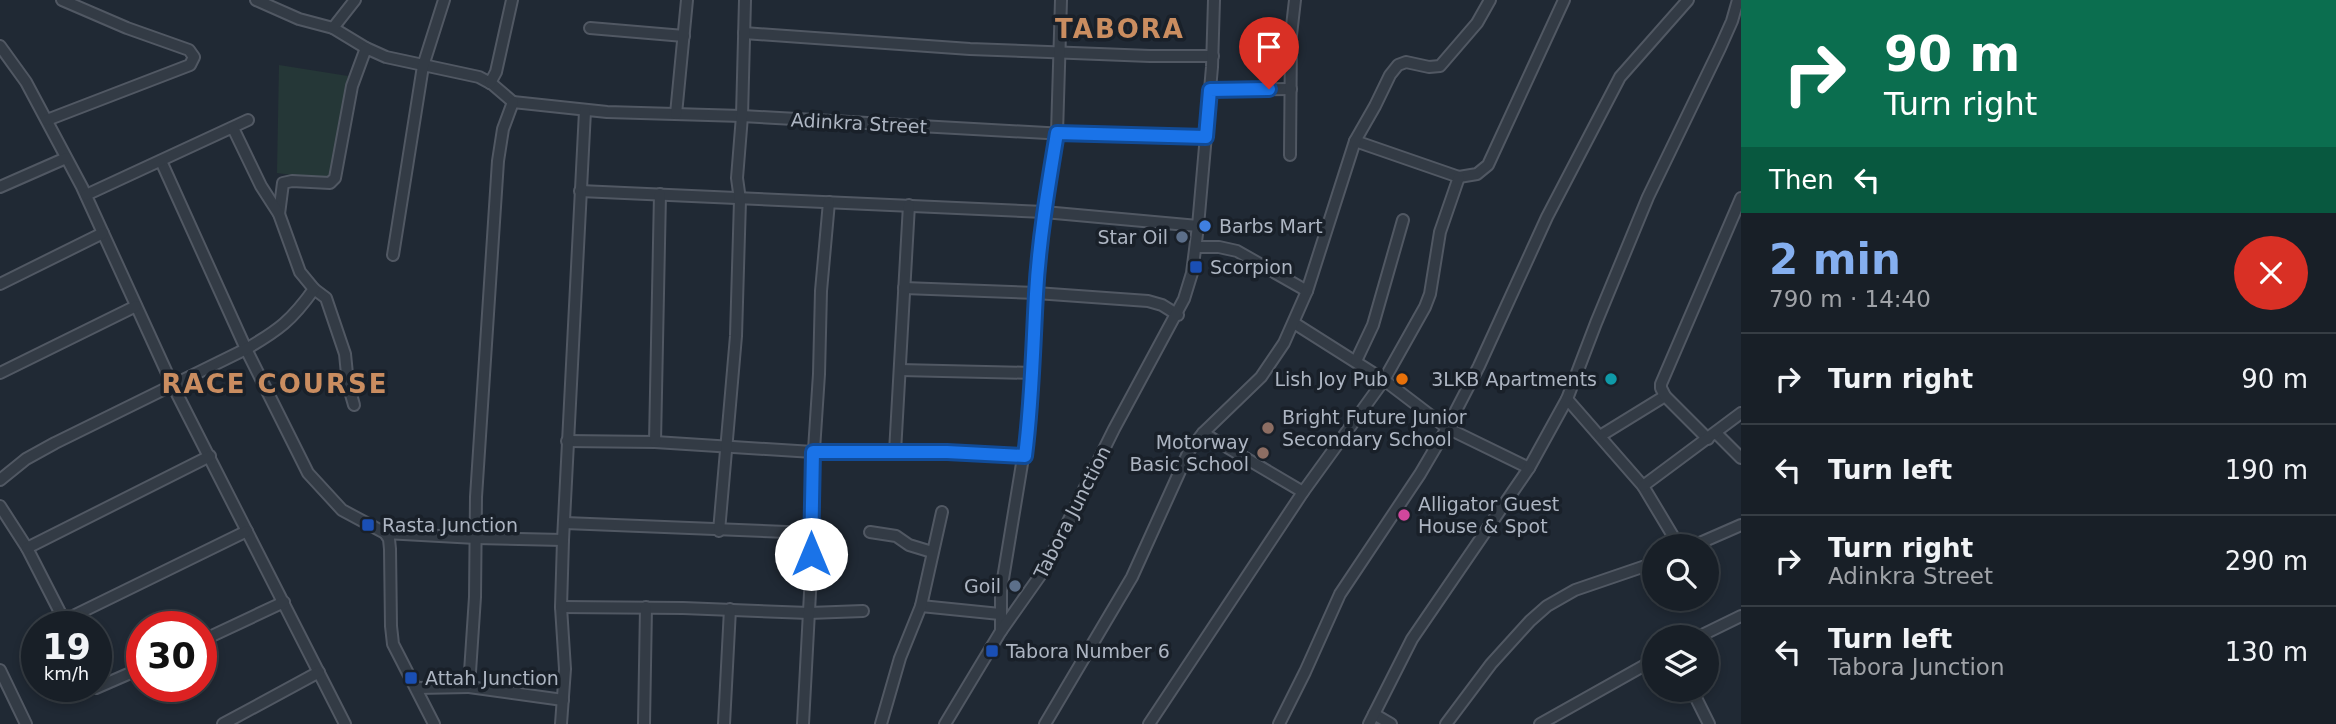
<!DOCTYPE html>
<html lang="en">
<head>
<meta charset="utf-8">
<style>
  :root { --surface:#181f27; --page:#21272f; --text:#f1f3f6; --muted:#9fa2a7; --line:#363d44; --accent:#85afef }
  body { margin:0; font-family:"DejaVu Sans",sans-serif; background:var(--page); color:var(--text); height:100vh; display:flex; flex-direction:column; font-size:26px; white-space:nowrap }
  * { box-sizing:border-box; margin:0 }
  p { font-size:23px; color:var(--muted) }
  .icon { flex:none; width:38px; height:38px; fill:none; stroke:currentColor; stroke-width:2; stroke-linecap:round; stroke-linejoin:round }
  .map { position:relative; flex:1; overflow:hidden }
  .panel { display:flex; flex-direction:column; background:var(--surface); width:595px }
  .panel>* { flex:none }
  .top-card { background:#0b6e4f; color:#fff; overflow:hidden }
  .tools { position:absolute; left:1642px; top:534px; display:grid; gap:14px }
  .tools a { display:grid; place-items:center; width:77px; height:77px; border-radius:50%; background:var(--surface); box-shadow:0 4px 10px #0003,0 0 0 2px var(--line); font-size:35px }
  .speed { position:absolute; left:21px; top:611px; display:flex; gap:14px; font-size:35px; font-weight:700; text-align:center }
  .speed>* { display:grid; place-content:center; width:91px; height:91px; border-radius:50%; background:var(--surface); box-shadow:0 4px 10px #0003,0 0 0 2px var(--line); line-height:1 }
  .speed small { font-size:18px; font-weight:400 }
  .speed .limit { border:10px solid #d22; background:#fff; color:#111 }
  .pin { position:absolute; display:grid; place-items:center; width:60px; height:60px; color:#fff; margin:-72px -30px; border-radius:50% 50% 50% 0; rotate:-45deg; box-shadow:0 0 7px #0007 }
  .pin .icon { rotate:45deg }
  .me { position:absolute; width:77px; margin:-38px; rotate:0deg; stroke-linejoin:round; filter:drop-shadow(0 0 5px #0008) }
  .turn { display:flex; align-items:center; gap:24px; height:147px; padding:0 28px; font-size:32px }
  .turn .icon { width:91px; height:91px; stroke-width:2.5 }
  .turn b { display:block; font-size:49px; line-height:60px }
  .then { display:flex; align-items:center; height:66px; padding:0 28px; background:#0003; gap:14px; font-size:26px }
  .round { display:grid; place-items:center; flex:none; width:74px; height:74px; border-radius:37px; background:var(--page) }
  .headline { display:flex; align-items:center; justify-content:space-between; height:119px; padding:0 28px }
  h1 { font-size:42px; font-weight:700; line-height:52px; color:var(--accent) }
  ul { padding:0; list-style:none }
  li { display:flex; align-items:center; gap:21px; height:91px; padding:0 28px; border-top:2px solid var(--line) }
  li div { flex:1 }
  li b { display:block; font-size:26px }
  li em { font-style:normal }
  main { display:flex; flex:1; min-height:0 }
  .map>svg:first-child { display:block }
  .green { fill:#253737 }
  .lines { fill:none; stroke-linecap:round; stroke-linejoin:round }
  .minor-casing { stroke:#515863; stroke-width:14 }
  .minor { stroke:#333b45; stroke-width:10 }
  .route-casing { stroke:#114b97; stroke-width:18 }
  .route { stroke:#1a73e8; stroke-width:12 }
  .shop-dot { fill:#3f7fe0; stroke:#192029; stroke-width:2.5 }
  .service-dot { fill:#5c6f8a; stroke:#192029; stroke-width:2.5 }
  .transit-dot { fill:#1a4fb4; stroke:#192029; stroke-width:2.5 }
  .food-dot { fill:#e8710a; stroke:#192029; stroke-width:2.5 }
  .culture-dot { fill:#0f9aa8; stroke:#192029; stroke-width:2.5 }
  .education-dot { fill:#8d6e63; stroke:#192029; stroke-width:2.5 }
  .hotel-dot { fill:#d1479c; stroke:#192029; stroke-width:2.5 }
  .labels { text-anchor:middle; dominant-baseline:central; stroke-width:7; stroke-linejoin:round; paint-order:stroke }
  .street-label { font-size:19px; fill:#adb5c2; stroke:#192029 }
  .poi-label { font-size:19px; fill:#adb5c2; stroke:#192029; text-anchor:start }
  .district-label { font-size:26px; font-weight:bold; letter-spacing:2px; fill:#ca8d60; stroke:#192029 }
</style>
</head>
<body>
<main>
<div class="map">
<svg width="1741" height="724" viewBox="0 0 1741 724">
  <rect width="100%" height="100%" fill="#202934"/>
  <polygon class="green" points="279,65 348,76 329,180 277,173"/>
  <g class="lines">
    <g class="minor-casing">
      <g id="minor">
        <polyline points="256,0 299,19 333,28 366,48 386,57 479,77 492,84 513,102"/>
        <polyline points="333,28 355,0"/>
        <polyline points="590,28 684,36"/>
        <polyline points="744,33 970,49 1150,56 1213,56"/>
        <polyline points="0,46 26,82 82,187 172,384 345,724"/>
        <polyline points="490,83 496,72 512,0"/>
        <polyline points="1210,90 1291,89"/>
        <polyline points="513,102 607,112 742,116 1082,135 1206,137"/>
        <polyline points="676,114 687,0"/>
        <polyline points="47,120 190,65 194,57 189,50 127,28 62,0"/>
        <polyline points="1355,141 1459,177 1477,174 1488,165 1564,0"/>
        <polyline points="1290,155 1291,35 1295,0"/>
        <polyline points="161,161 246,349 308,473 342,510 385,533 389,539 390,549 391,626 393,644 434,724"/>
        <polyline points="0,187 66,158"/>
        <polyline points="580,191 1044,212 1198,226"/>
        <polyline points="86,195 248,120"/>
        <polyline points="279,214 283,183 292,181 330,183 335,178 352,86 366,48"/>
        <polyline points="1196,247 1219,247 1237,251 1307,291"/>
        <polyline points="393,255 423,66 444,0"/>
        <polyline points="0,284 103,233"/>
        <polyline points="904,288 1036,293 1148,301 1162,305 1178,315"/>
        <polyline points="314,289 326,298 345,354 348,384 354,405"/>
        <polyline points="1294,323 1384,380 1425,307 1430,294 1440,232 1459,177"/>
        <polyline points="1356,361 1373,325 1403,220"/>
        <polyline points="900,370 1033,373"/>
        <polyline points="0,373 136,306"/>
        <polyline points="1567,399 1643,486 1679,546"/>
        <polyline points="1203,433 1303,492"/>
        <polyline points="1716,433 1741,458"/>
        <polyline points="1600,436 1665,396"/>
        <polyline points="1708,439 1665,396 1661,388 1661,384 1741,198"/>
        <polyline points="567,441 655,442 813,452 947,452 1025,456"/>
        <polyline points="655,442 660,194"/>
        <polyline points="895,452 909,205"/>
        <path d="M0 480 26 459 55 443 246 349C279 330 292 320 314 289L300 272 279 214 261 186 233 128"/>
        <polyline points="1643,486 1741,413"/>
        <polyline points="0,506 27,548 66,624"/>
        <polyline points="565,523 811,533"/>
        <polyline points="719,531 736,336 740,200 737,178 742,116 745,0"/>
        <polyline points="870,532 896,536 909,545 932,552"/>
        <polyline points="385,533 476,538 563,540"/>
        <polyline points="1693,546 1741,525"/>
        <polyline points="27,548 210,456"/>
        <polyline points="921,606 1000,614"/>
        <polyline points="561,607 683,608 809,613 863,611"/>
        <polyline points="65,620 247,531"/>
        <polyline points="1001,631 1001,591 1030,415 1036,293 1044,212 1057,133 1061,0"/>
        <polyline points="1698,637 1741,616"/>
        <polyline points="201,641 284,602"/>
        <polyline points="0,670 26,724"/>
        <polyline points="96,686 96,688 142,668"/>
        <polyline points="469,687 563,700"/>
        <polyline points="417,688 469,687 475,597 476,497 498,161 503,129 513,102"/>
        <polyline points="1692,690 1709,724"/>
        <polyline points="1374,714 1391,724"/>
        <polyline points="223,724 319,672"/>
        <polyline points="561,724 565,669 561,607 563,540 585,111"/>
        <polyline points="644,724 646,607"/>
        <polyline points="724,724 730,609"/>
        <polyline points="803,724 811,574 811,495 819,374 821,291 829,202"/>
        <polyline points="881,724 900,658 921,606 942,512"/>
        <polyline points="945,724 1001,631 1044,570 1114,429 1184,299 1192,273 1198,226 1212,67 1214,0"/>
        <polyline points="1045,724 1132,577 1189,451 1203,433 1261,377 1284,343 1307,291 1355,141 1375,106 1390,75 1398,65 1406,62 1429,67 1440,66 1477,23 1490,0"/>
        <polyline points="1149,724 1303,492 1384,380 1447,428 1529,468"/>
        <polyline points="1279,724 1305,672 1340,594 1420,474 1447,428 1479,366 1547,217 1620,77 1688,0"/>
        <polyline points="1369,724 1412,639 1529,468 1567,399 1596,323 1648,197 1720,48 1732,21 1738,0"/>
        <polyline points="1446,724 1491,664 1530,621 1547,606 1575,590 1654,563"/>
        <polyline points="1540,724 1654,660"/>
      </g>
    </g>
    <use href="#minor" class="minor"/>
  </g>
  <g class="lines">
    <g class="route-casing">
      <path id="route" d="M811 554 813 452H947L1025 456C1032 402 1033 348 1036 294 1039 240 1048 187 1057 133L1206 137 1210 90 1269 89"/>
    </g>
    <use href="#route" class="route"/>
  </g>
  <circle class="shop-dot" cx="1205" cy="226" r="7"/>
  <g class="service-dot">
    <circle cx="1182" cy="237" r="7"/>
    <circle cx="1015" cy="586" r="7"/>
  </g>
  <g class="transit-dot">
    <rect x="1189" y="260" width="14" height="14" rx="3.5"/>
    <rect x="361" y="518" width="14" height="14" rx="3.5"/>
    <rect x="985" y="644" width="14" height="14" rx="3.5"/>
    <rect x="404" y="671" width="14" height="14" rx="3.5"/>
  </g>
  <circle class="food-dot" cx="1402" cy="379" r="7"/>
  <circle class="culture-dot" cx="1611" cy="379" r="7"/>
  <g class="education-dot">
    <circle cx="1268" cy="428" r="7"/>
    <circle cx="1263" cy="453" r="7"/>
  </g>
  <circle class="hotel-dot" cx="1404" cy="515" r="7"/>
  <g class="labels">
    <g class="street-label">
      <text transform="translate(859 123) rotate(3)">Adinkra Street</text>
      <text transform="translate(1072 512) rotate(-63)">Tabora Junction</text>
    </g>
    <g class="poi-label">
      <text x="1219" y="226">Barbs Mart</text>
      <text x="1168" y="237" text-anchor="end">Star Oil</text>
      <text x="1210" y="267">Scorpion</text>
      <text x="1388" y="379" text-anchor="end">Lish Joy Pub</text>
      <text x="1597" y="379" text-anchor="end">3LKB Apartments</text>
      <text x="1282" y="417">Bright Future Junior<tspan x="1282" dy="22">Secondary School</tspan></text>
      <text x="1249" y="442" text-anchor="end">Motorway<tspan x="1249" dy="22">Basic School</tspan></text>
      <text x="1418" y="504">Alligator Guest<tspan x="1418" dy="22">House &amp; Spot</tspan></text>
      <text x="382" y="525">Rasta Junction</text>
      <text x="1001" y="586" text-anchor="end">Goil</text>
      <text x="1006" y="651">Tabora Number 6</text>
      <text x="425" y="678">Attah Junction</text>
    </g>
    <g class="district-label">
      <text x="1120" y="29">TABORA</text>
      <text x="275" y="384">RACE COURSE</text>
    </g>
  </g>
</svg>
<div class="tools">
<a><svg class="icon" aria-label="search" viewBox="0 0 24 24"><circle cx="10" cy="10" r="6"/><path d="M15 15l6 6"/></svg></a>
<a><svg class="icon" aria-label="layers" viewBox="0 0 24 24"><path d="M12 4l9 5-9 5-9-5zM3 14l9 5 9-5"/></svg></a>
</div>
<div class="speed"><div>19<small>km/h</small></div><div class="limit">30</div></div>
<div class="pin" style="left:1269px;top:89px;background:#d93025"><svg class="icon" aria-label="arrive" viewBox="0 0 24 24"><path d="M6 21V4h12l-3 4 3 4H6"/></svg></div>
<svg class="me" style="left:811px;top:554px" viewBox="-20 -20 40 40"><circle r="19" fill="#fff"/><path d="M0-13L10 11 0 6-10 11z" fill="#1a73e8"/></svg>
</div>
<section class="panel">
<div class="top-card">
<div class="turn"><svg class="icon" aria-label="right" viewBox="0 0 24 24"><path d="M7 20v-9h11M14 6l5 5-5 5"/></svg><div><b>90 m</b>Turn right</div></div>
<div class="then">Then<svg class="icon" aria-label="left" viewBox="0 0 24 24"><path d="M17 20v-9H6M10 6l-5 5 5 5"/></svg></div>
</div>
<div class="headline"><div><h1>2 min</h1><p>790 m · 14:40</p></div><a class="round" style="background:#d93025;color:#fff"><svg class="icon" aria-label="close" viewBox="0 0 24 24"><path d="M6 6l12 12M18 6L6 18"/></svg></a></div>
<ul>
<li><svg class="icon" aria-label="right" viewBox="0 0 24 24"><path d="M7 20v-9h11M14 6l5 5-5 5"/></svg><div><b>Turn right</b></div><em>90 m</em></li>
<li><svg class="icon" aria-label="left" viewBox="0 0 24 24"><path d="M17 20v-9H6M10 6l-5 5 5 5"/></svg><div><b>Turn left</b></div><em>190 m</em></li>
<li><svg class="icon" aria-label="right" viewBox="0 0 24 24"><path d="M7 20v-9h11M14 6l5 5-5 5"/></svg><div><b>Turn right</b><p>Adinkra Street</p></div><em>290 m</em></li>
<li><svg class="icon" aria-label="left" viewBox="0 0 24 24"><path d="M17 20v-9H6M10 6l-5 5 5 5"/></svg><div><b>Turn left</b><p>Tabora Junction</p></div><em>130 m</em></li>
</ul>
</section>
</main>
</body>
</html>
